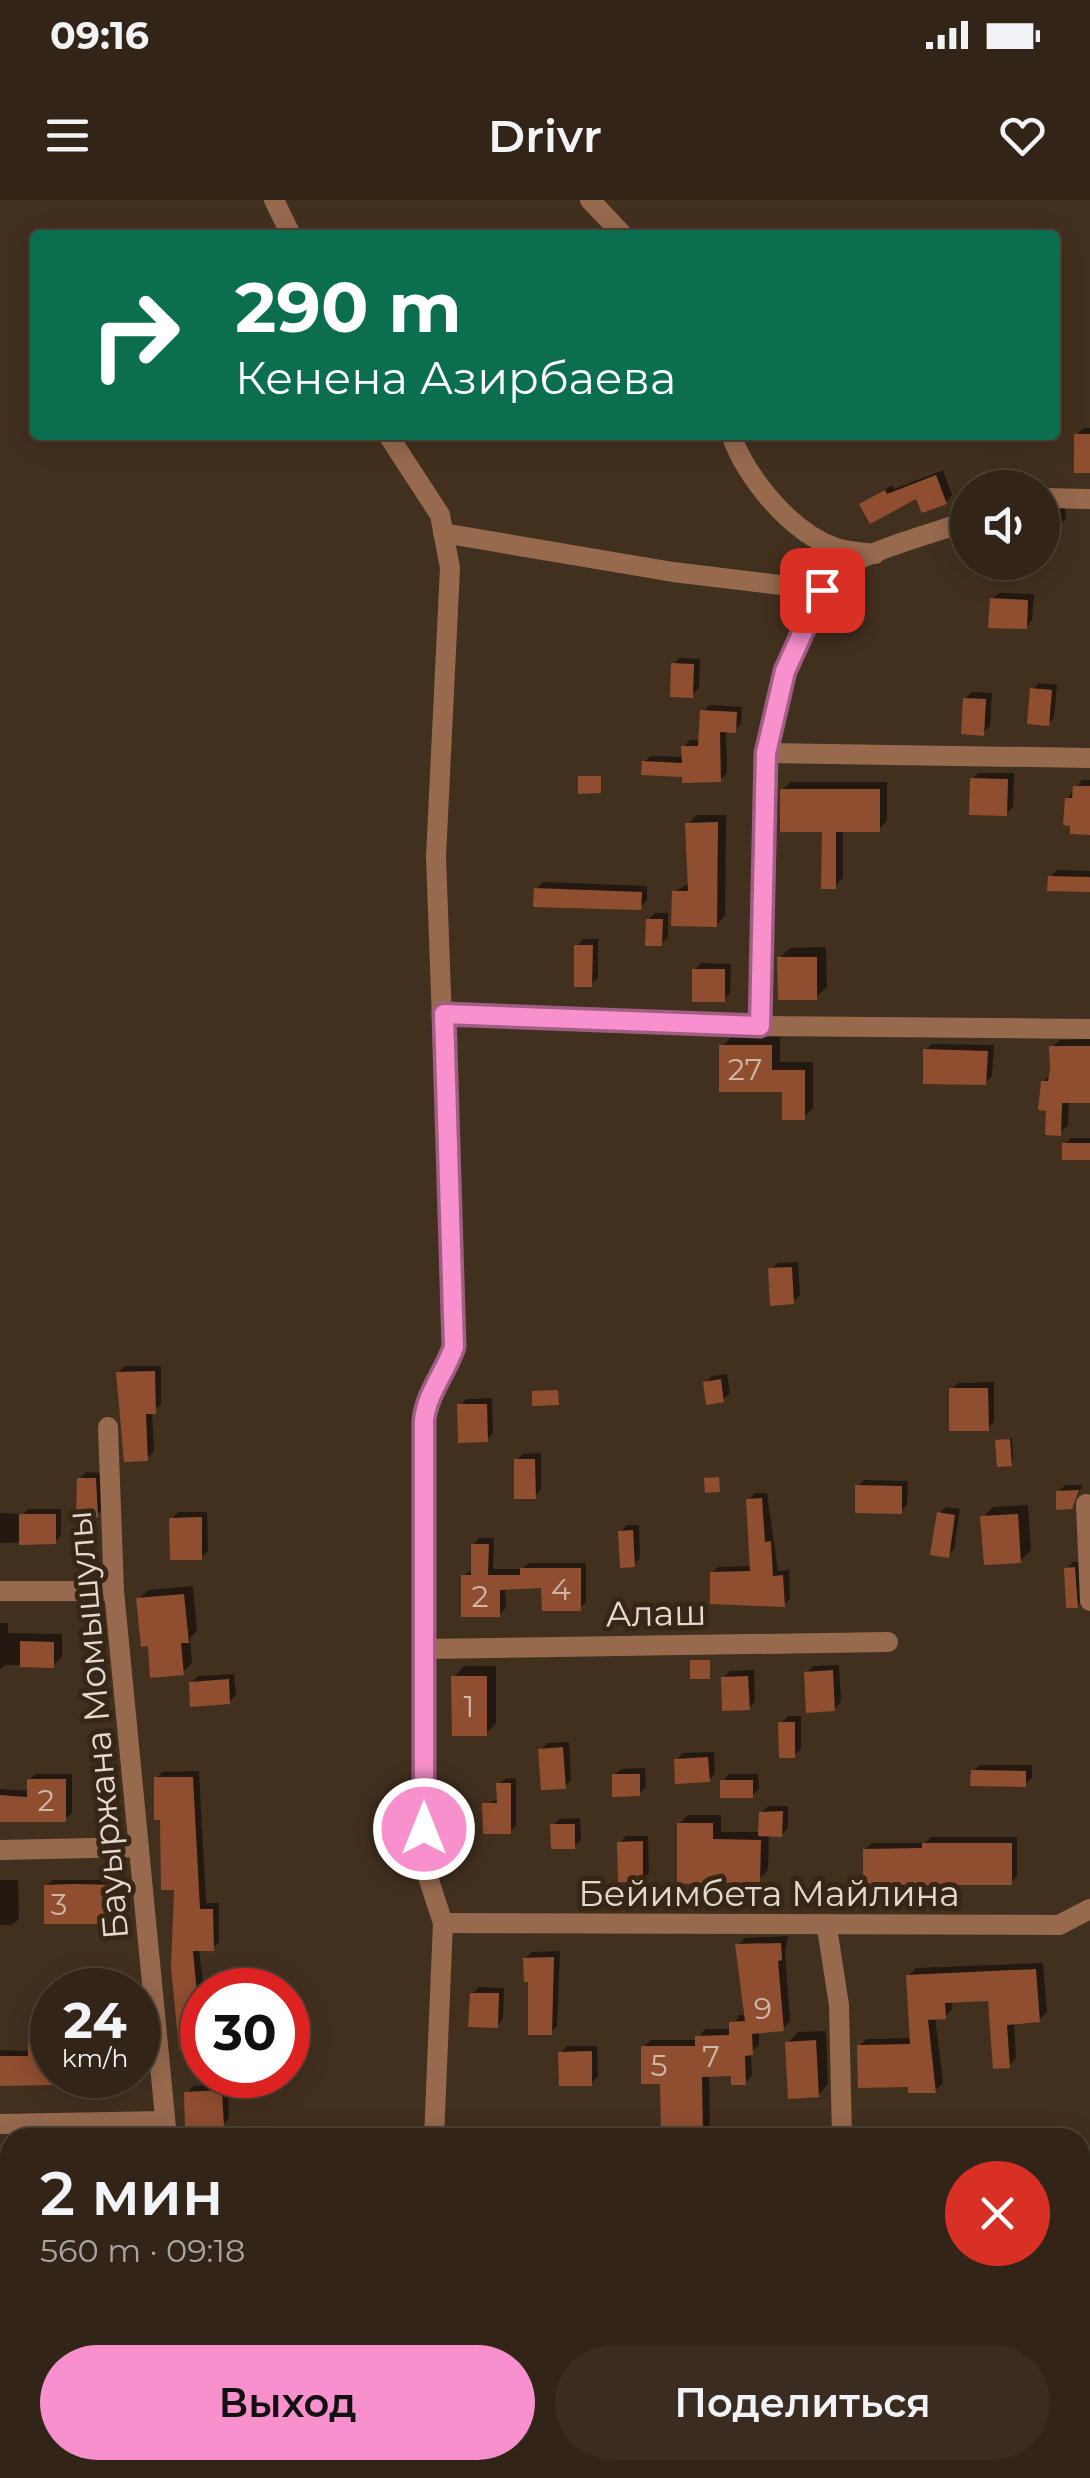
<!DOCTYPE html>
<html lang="ru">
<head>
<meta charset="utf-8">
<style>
  :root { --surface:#322417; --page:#3a2c20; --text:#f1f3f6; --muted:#a8a4a1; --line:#4d4136; --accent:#f790cd }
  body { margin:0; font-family:Montserrat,sans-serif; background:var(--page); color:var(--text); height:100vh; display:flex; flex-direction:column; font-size:38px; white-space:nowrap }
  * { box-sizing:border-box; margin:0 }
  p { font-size:32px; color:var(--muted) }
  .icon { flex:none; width:55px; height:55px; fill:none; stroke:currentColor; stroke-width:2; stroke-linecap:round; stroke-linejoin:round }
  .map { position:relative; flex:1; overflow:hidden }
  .sheet { position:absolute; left:0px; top:1928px; width:1090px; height:352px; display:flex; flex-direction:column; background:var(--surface); border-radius:30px 30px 0 0; box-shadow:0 5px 25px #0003,0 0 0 2px var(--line) }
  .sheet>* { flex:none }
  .top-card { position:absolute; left:30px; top:30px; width:1030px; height:210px; border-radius:10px; box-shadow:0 5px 25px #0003,0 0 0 2px var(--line); background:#0b6e4f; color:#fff; overflow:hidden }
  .fabs { position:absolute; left:950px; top:270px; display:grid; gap:20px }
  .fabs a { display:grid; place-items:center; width:110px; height:110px; border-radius:50%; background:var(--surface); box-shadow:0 5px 25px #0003,0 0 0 2px var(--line); font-size:50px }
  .speed { position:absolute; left:30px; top:1768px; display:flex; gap:20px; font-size:50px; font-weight:700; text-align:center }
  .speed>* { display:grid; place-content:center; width:130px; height:130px; border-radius:50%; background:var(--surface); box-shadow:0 5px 25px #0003,0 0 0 2px var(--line); line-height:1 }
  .speed small { font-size:25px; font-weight:400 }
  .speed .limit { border:15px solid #d22; background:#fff; color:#111 }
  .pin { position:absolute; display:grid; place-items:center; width:85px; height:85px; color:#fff; margin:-42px; border-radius:20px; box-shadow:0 5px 15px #0006 }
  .me { position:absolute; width:110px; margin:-55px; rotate:0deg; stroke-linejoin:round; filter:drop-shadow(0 0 8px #0008) }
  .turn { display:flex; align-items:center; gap:35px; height:210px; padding:0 40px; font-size:45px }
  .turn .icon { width:130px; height:130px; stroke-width:2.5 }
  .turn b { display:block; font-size:70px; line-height:85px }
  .round { display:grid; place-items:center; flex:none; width:105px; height:105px; border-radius:52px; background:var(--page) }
  .overview { display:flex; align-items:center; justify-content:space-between; height:170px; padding:0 40px }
  h1 { font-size:60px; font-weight:600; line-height:75px }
  .cta { display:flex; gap:20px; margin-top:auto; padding:20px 40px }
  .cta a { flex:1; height:115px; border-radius:60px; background:var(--accent); color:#111; font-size:40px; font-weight:600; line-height:115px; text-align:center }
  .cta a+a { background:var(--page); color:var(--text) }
  .status { display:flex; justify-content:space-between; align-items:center; height:70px; padding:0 50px; background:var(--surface); direction:ltr }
  .status svg { height:28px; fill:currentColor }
  header { display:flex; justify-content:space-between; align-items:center; height:130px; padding:0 40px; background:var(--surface); font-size:45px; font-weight:600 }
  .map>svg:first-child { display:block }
  .built { fill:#4f3821 }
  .shadow { fill:#0007 }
  .building { fill:#904e31 }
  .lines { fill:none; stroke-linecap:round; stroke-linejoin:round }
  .lane { stroke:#976a4e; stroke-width:10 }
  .street { stroke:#976a4e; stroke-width:20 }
  .route-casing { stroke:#a15e85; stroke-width:25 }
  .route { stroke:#f790cd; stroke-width:18 }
  .labels { text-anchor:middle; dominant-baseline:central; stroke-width:10; stroke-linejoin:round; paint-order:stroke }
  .number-label { font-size:30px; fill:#cfb6a7 }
  .street-label { font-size:35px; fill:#e4d9ce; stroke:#372615 }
</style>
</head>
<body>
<div class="status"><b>09:16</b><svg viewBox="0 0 49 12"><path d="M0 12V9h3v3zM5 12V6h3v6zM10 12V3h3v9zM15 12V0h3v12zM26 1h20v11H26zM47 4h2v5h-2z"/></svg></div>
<header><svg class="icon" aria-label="menu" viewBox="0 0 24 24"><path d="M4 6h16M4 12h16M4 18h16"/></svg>Drivr<svg class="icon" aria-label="heart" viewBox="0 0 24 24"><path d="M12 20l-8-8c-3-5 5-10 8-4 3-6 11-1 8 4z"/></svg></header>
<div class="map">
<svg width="1090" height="2278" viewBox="0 0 1090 2278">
  <rect width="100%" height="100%" fill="#42301f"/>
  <polygon class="built" points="1080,2184 1090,2184 1090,2278 942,2278 942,2270 1080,2270"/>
  <g class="shadow">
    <polygon points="1083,228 1090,228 1090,270 1077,235"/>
    <polygon points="943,270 952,295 946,302 918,295 862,304 892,285 894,289"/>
    <polygon points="1042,306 1065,307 1066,318 1060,325 1042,327"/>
    <polygon points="999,393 1034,394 1032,420 1026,427 992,399"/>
    <polygon points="680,458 700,459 699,488 692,495 673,464"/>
    <polygon points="1039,483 1057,485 1054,517 1048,524 1032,490"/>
    <polygon points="972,492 992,493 990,526 983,533 965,499"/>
    <polygon points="710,505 742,507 741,524 735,530 726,530 727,573 720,580 644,562 651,556 684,557 684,547 690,540 701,540 703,511"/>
    <polygon points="979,573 1014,573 1013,607 1006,614 972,579"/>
    <polygon points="1082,580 1090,580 1090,629 1067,599"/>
    <polygon points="791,582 887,582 887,621 879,629 843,630 843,678 835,686 824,629 782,590"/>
    <polygon points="696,615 726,615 725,716 716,725 674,692 690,683 688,624"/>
    <polygon points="1057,670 1090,671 1090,688 1050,677"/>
    <polygon points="543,682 647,686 647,700 640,707 536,689"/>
    <polygon points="655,713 668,713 668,737 661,744 648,720"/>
    <polygon points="583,739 598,739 598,778 591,784 577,746"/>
    <polygon points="826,747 827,787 816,797 780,758 790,748"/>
    <polygon points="701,763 731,764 730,793 724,800 695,770"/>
    <polygon points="731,837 780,837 780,862 813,862 813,908 804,917 784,890 722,846"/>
    <polygon points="1090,839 1090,900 1069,900 1068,925 1060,933 1043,882 1052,873 1052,847 1060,840"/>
    <polygon points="932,844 994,845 992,876 985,883 926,850"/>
    <polygon points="1071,938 1090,938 1090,958 1065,944"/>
    <polygon points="798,1062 800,1095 793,1102 771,1069 778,1063"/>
    <polygon points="125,1166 161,1166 161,1205 152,1211 154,1252 147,1258 123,1211 119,1211 118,1173"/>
    <polygon points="727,1174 730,1193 723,1200 706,1183 712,1176"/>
    <polygon points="994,1182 994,1222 988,1228 952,1189 958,1183"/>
    <polygon points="492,1198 493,1233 486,1240 460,1205 467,1199"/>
    <polygon points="1012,1238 1013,1261 1011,1264 997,1241"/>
    <polygon points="541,1253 541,1289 535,1296 517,1260 523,1254"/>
    <polygon points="86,1272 102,1273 103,1308 97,1315 79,1279"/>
    <polygon points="864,1280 908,1281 907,1305 901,1311 858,1286"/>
    <polygon points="1065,1285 1083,1285 1071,1307 1058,1292"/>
    <polygon points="755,1293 767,1293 778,1371 789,1370 790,1399 784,1405 712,1373 718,1367 752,1366 749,1300"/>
    <polygon points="1028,1305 1031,1350 1020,1361 983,1317 993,1307"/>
    <polygon points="946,1307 960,1309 954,1349 948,1355 939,1313"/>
    <polygon points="28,1309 61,1309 61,1335 55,1342 0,1343 0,1313 23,1314"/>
    <polygon points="178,1312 207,1312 208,1351 201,1358 172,1319"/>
    <polygon points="627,1325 639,1325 640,1358 634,1364 621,1332"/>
    <polygon points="479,1338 494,1338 493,1369 522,1369 529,1363 586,1363 586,1402 580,1408 544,1386 505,1387 506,1408 499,1415 463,1376 473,1369 473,1345"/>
    <polygon points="1073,1362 1081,1362 1084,1399 1077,1405 1067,1369"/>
    <polygon points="193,1386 197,1431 190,1438 192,1463 182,1473 150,1444 139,1399 148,1390"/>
    <polygon points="0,1423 8,1423 8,1433 62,1434 62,1456 53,1466 5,1465 0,1470"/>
    <polygon points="839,1465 841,1502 834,1509 807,1473 813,1466"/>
    <polygon points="464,1466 496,1466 496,1523 486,1534 454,1477"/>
    <polygon points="754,1470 755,1501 749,1508 723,1478 730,1471"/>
    <polygon points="234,1474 236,1495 229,1502 191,1483 198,1476"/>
    <polygon points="788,1516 801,1516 801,1549 794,1555 781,1523"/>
    <polygon points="569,1542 571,1580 565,1586 541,1550 547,1543"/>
    <polygon points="714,1552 715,1573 709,1580 677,1560 683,1553"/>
    <polygon points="980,1565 1032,1565 1032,1578 1025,1584 973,1571"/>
    <polygon points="645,1568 646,1587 639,1594 614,1575 621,1569"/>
    <polygon points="199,1571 206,1703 219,1703 219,1742 213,1748 199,1749 204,1790 202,1845 182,1847 177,1687 156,1578 163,1572"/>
    <polygon points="36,1574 72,1574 72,1613 65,1619 0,1620 0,1589 29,1591 29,1580"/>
    <polygon points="729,1574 758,1574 759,1589 752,1595 723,1581"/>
    <polygon points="516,1578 516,1626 510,1631 485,1604 500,1599 499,1584 505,1579"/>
    <polygon points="768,1606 788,1606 788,1628 782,1634 769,1634 768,1670 759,1679 679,1624 688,1615 721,1615 721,1632 761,1632 761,1613"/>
    <polygon points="580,1618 581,1640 574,1646 553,1625 560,1619"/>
    <polygon points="626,1636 648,1636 649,1673 642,1679 620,1643"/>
    <polygon points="931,1637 1017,1637 1017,1676 1011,1683 907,1683 901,1689 865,1650 872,1643 925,1643"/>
    <polygon points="0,1680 18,1680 19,1719 12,1725 0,1725"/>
    <polygon points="53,1680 127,1680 127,1715 121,1722 46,1686"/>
    <polygon points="788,1736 785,1754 790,1821 783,1829 759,1831 759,1845 751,1853 752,1875 745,1883 733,1873 709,1874 710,1924 702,1931 663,1881 643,1847 651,1840 697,1840 705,1829 732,1829 739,1815 747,1815 738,1745 745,1738"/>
    <polygon points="560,1751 557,1826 551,1832 525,1759 532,1752"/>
    <polygon points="1043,1763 1047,1812 1039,1820 1014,1822 1016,1858 1009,1866 990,1798 952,1800 952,1809 945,1817 935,1817 943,1883 935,1891 911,1884 859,1846 867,1839 912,1838 908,1776 916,1768"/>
    <polygon points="479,1787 504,1788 503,1819 497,1826 472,1794"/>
    <polygon points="826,1831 828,1884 818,1895 788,1843 798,1832"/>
    <polygon points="37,1837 52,1837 52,1875 134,1876 127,1883 0,1881 0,1850 30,1851"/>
    <polygon points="567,1846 597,1846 598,1877 591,1883 561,1853"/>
    <polygon points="228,1885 229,1918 223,1924 187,1893 193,1886"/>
    <polygon points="598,1934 598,1938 524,1938 527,1935"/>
    <rect x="0" y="1955" width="10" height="35"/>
    <rect x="1080" y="1970" width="10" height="28"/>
    <polygon points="1090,2077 1090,2121 1080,2124 1080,2078"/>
    <rect x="0" y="2116" width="10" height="41"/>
    <rect x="0" y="2213" width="10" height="44"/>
    <polygon points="1080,2218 1090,2218 1090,2278 1033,2278 1033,2270 1080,2270"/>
    <polygon points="959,2270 982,2270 982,2278 960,2278"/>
  </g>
  <g class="building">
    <rect x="1074" y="234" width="16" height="39"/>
    <polygon points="936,275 947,304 922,313 916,299 870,324 859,304 885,290 887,294"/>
    <polygon points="1042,312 1060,312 1061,327 1042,329"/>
    <polygon points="990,398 1028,400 1027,429 988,428"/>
    <polygon points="671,463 694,464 693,498 670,497"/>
    <polygon points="1030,488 1052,490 1049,526 1027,524"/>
    <polygon points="963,498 986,499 984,536 961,534"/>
    <polygon points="700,510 737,512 736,533 720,532 721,582 682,583 682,577 641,575 642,561 682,563 681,546 698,546"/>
    <polygon points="578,576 601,576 601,593 578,594"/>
    <polygon points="970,578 1008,579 1007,616 969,615"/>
    <polygon points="1073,586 1090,586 1090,635 1070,634 1070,626 1063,625 1065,598 1072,598"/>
    <polygon points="780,589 880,589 880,632 836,632 836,689 821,689 822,632 780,632"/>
    <polygon points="718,622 717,727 671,726 672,691 688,691 685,623"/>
    <polygon points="1048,676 1090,677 1090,692 1047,691"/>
    <polygon points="534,688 642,692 641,710 533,707"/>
    <polygon points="646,719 663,719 662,746 645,746"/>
    <polygon points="574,745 593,745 592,787 574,787"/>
    <polygon points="777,757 817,757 817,800 778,800"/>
    <rect x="692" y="769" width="33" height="33"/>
    <polygon points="719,845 772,845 772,870 805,870 805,920 782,920 782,892 719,892"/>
    <polygon points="1049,846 1090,846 1090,903 1062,903 1061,936 1045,935 1046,911 1038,910 1041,881 1048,881 1050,870"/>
    <polygon points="923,849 988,851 986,885 923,884"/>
    <rect x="1062" y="943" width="28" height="17"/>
    <polygon points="792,1067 794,1104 770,1106 768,1068"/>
    <polygon points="155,1171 156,1214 146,1214 148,1261 124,1262 116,1172"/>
    <polygon points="721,1179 724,1202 706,1205 703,1182"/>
    <polygon points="949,1188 988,1188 989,1231 949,1231"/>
    <polygon points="558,1190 559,1205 532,1206 532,1191"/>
    <polygon points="457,1204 487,1204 488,1242 458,1243"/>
    <polygon points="1010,1239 1012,1266 997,1267 995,1240"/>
    <polygon points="514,1259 535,1259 536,1299 514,1299"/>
    <polygon points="719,1277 720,1292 705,1293 704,1278"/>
    <polygon points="77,1278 96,1278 98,1317 76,1317"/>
    <polygon points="855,1285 902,1286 902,1314 855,1313"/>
    <polygon points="1079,1290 1072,1309 1056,1310 1056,1291"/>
    <polygon points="762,1298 765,1342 771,1341 773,1376 783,1375 785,1407 710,1404 710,1372 750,1371 746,1299"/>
    <polygon points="937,1312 955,1315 949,1358 930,1355"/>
    <polygon points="19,1314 56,1314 56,1344 19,1345"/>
    <polygon points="1018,1314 1021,1363 984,1365 980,1316"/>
    <polygon points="202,1317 202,1360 170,1360 169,1318"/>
    <polygon points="633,1330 635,1367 620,1368 618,1331"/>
    <polygon points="471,1344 489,1344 488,1375 520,1375 520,1368 581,1368 581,1411 542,1411 541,1388 500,1390 500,1417 461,1417 461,1375 471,1375"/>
    <polygon points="1075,1367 1078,1408 1066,1408 1064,1368"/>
    <polygon points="184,1394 189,1443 181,1443 184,1475 150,1478 148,1446 141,1447 136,1398"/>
    <polygon points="20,1441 54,1442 54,1468 20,1467"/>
    <rect x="690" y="1460" width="20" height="19"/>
    <polygon points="833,1470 835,1511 806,1513 804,1472"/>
    <polygon points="451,1476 487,1476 487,1536 452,1536"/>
    <polygon points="748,1476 750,1510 722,1511 721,1477"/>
    <polygon points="229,1479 230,1504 190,1507 189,1482"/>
    <polygon points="778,1522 795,1522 795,1558 779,1558"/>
    <polygon points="563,1547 566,1589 541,1590 538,1549"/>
    <polygon points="708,1557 710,1582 675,1584 674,1559"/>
    <polygon points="971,1570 1026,1571 1026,1587 970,1586"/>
    <polygon points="612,1574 640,1574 640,1596 612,1597"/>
    <polygon points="154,1577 193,1577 200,1709 213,1709 214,1751 193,1751 202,1847 179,1850 171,1767 174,1690 161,1690 160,1620 154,1620"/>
    <polygon points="27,1579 66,1579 66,1622 0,1622 0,1595 27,1597"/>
    <rect x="720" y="1580" width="33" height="18"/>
    <polygon points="496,1583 511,1583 511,1634 483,1634 482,1603 497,1603"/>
    <polygon points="783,1611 782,1637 758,1636 759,1612"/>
    <polygon points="677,1623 713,1623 713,1639 761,1640 760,1682 677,1684"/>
    <polygon points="550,1624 575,1624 575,1649 551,1649"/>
    <polygon points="643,1641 643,1682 618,1682 617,1642"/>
    <polygon points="922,1643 1012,1643 1012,1685 902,1685 902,1691 863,1691 863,1649 922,1648"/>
    <polygon points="73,1684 121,1685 122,1724 44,1724 44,1685"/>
    <polygon points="781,1743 782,1760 778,1761 784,1831 752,1834 753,1855 745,1856 746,1885 731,1885 731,1876 702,1877 703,1934 661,1934 660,1884 641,1884 641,1846 695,1846 695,1836 729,1835 729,1822 745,1821 735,1744"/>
    <polygon points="554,1757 552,1835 528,1835 528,1782 524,1782 523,1758"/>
    <polygon points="1036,1769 1040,1822 1007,1825 1010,1868 993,1869 988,1801 945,1803 946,1819 928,1820 936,1893 908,1893 908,1887 858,1888 857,1845 910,1844 906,1775"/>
    <polygon points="470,1793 499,1793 498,1828 468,1827"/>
    <polygon points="816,1840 819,1897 788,1899 785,1842"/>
    <polygon points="28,1842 52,1842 52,1885 0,1886 0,1856 28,1856"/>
    <polygon points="592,1851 592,1886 559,1886 558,1852"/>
    <polygon points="222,1890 224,1927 185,1928 184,1892"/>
  </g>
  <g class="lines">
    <polyline class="lane" points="1004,2270 1004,2278"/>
    <g class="street">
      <polyline points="274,0 291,35"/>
      <polyline points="590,0 623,35"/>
      <path d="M388 235 440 315 450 368 436 657 454 1147C445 1173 427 1193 424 1220V1665L443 1723 434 1938"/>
      <path d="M731 235C747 278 790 332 836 348 847 352 863 352 875 354"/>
      <polyline points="1042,298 1090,299"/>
      <polyline points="443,333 673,372 822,390"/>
      <path d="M766 553C779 496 795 407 843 369 866 351 937 332 968 321"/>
      <polyline points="444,813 760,826 1090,829"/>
      <polyline points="760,826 766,553 1090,558"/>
      <polyline points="108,1227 114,1391 167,1938"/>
      <polyline points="1086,1304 1090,1401"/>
      <polyline points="0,1391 114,1391"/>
      <polyline points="424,1449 888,1442"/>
      <polyline points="0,1650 139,1647"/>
      <polyline points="443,1723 1059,1725 1090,1709"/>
      <polyline points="827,1728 839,1805 842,1938"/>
      <polyline points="0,1924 165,1921"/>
      <polyline points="1080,2176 1090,2176"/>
      <polyline points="0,2192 10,2192"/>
      <polyline points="265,2278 265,2270"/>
    </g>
  </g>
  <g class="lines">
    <g class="route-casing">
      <path id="route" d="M424 1629V1220C427 1193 445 1173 454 1147L444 814 760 826 766 553 785 471 822 390"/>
    </g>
    <use href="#route" class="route"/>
  </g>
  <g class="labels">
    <g class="number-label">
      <text x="745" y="869">27</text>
      <text x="561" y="1389">4</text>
      <text x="480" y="1396">2</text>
      <text x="469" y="1506">1</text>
      <text x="46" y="1600">2</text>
      <text x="59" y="1704">3</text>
      <text x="763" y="1808">9</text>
      <text x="711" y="1856">7</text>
      <text x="659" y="1865">5</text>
    </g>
    <g class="street-label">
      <text transform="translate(656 1413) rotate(-1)">Алаш</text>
      <text transform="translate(97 1525) rotate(-95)">Бауыржана Момышулы</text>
      <text x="769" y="1693">Бейимбета Майлина</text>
    </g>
  </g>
</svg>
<div class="fabs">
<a><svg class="icon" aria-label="sound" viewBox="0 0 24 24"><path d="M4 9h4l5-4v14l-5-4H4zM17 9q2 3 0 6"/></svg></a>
</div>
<div class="speed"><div>24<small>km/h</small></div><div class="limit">30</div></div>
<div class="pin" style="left:822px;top:390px;background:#d93025"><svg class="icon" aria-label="arrive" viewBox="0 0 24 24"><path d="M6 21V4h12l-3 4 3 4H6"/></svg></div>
<svg class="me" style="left:424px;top:1629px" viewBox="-20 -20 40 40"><circle r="17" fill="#f790cd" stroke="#fff" stroke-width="3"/><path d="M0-11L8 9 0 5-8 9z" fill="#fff"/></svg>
<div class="top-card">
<div class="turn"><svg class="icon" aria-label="right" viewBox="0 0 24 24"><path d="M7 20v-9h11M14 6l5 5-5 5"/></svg><div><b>290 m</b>Кенена Азирбаева</div></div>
</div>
<section class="sheet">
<div class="overview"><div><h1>2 мин</h1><p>560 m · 09:18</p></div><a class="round" style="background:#d93025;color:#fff"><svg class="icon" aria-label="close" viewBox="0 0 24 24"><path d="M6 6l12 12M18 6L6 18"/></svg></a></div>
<div class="cta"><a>Выход</a><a>Поделиться</a></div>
</section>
</div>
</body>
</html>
